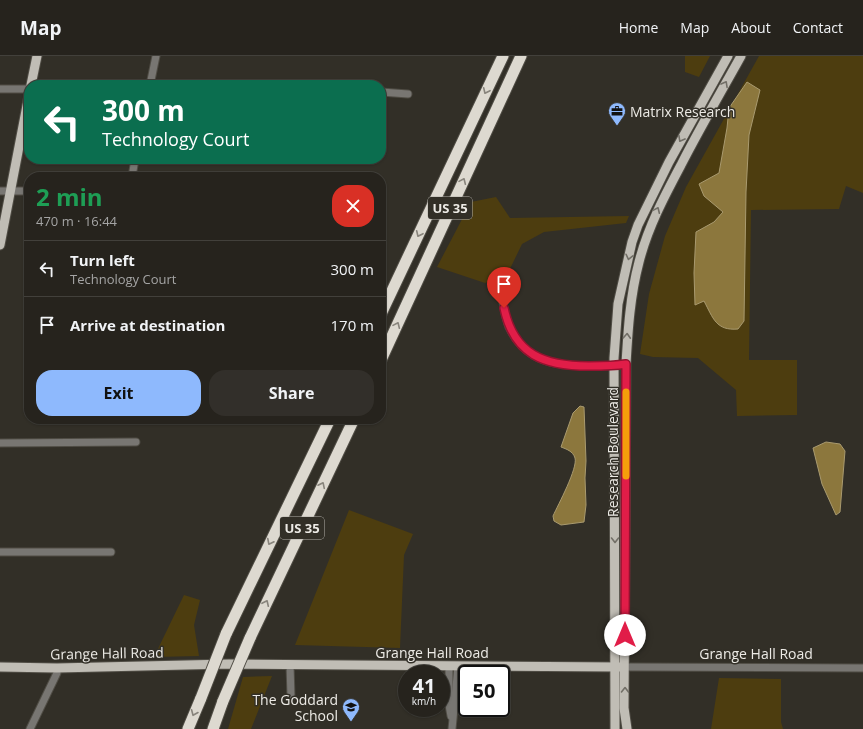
<!DOCTYPE html>
<html lang="en">
<head>
<meta charset="utf-8">
<style>
  :root { --surface:#26231d; --page:#322f2a; --text:#f1f3f6; --muted:#a4a4a4; --line:#42403b; --accent:#8eb9fd }
  body { margin:0; font-family:"Open Sans",sans-serif; background:var(--page); color:var(--text); height:100vh; display:flex; flex-direction:column; font-size:15px; white-space:nowrap }
  * { box-sizing:border-box; margin:0 }
  p { font-size:13px; color:var(--muted) }
  .icon { flex:none; width:22px; height:22px; fill:none; stroke:currentColor; stroke-width:2; stroke-linecap:round; stroke-linejoin:round }
  .map { position:relative; flex:1; overflow:hidden }
  .sheet { position:absolute; left:24px; top:116px; width:362px; height:252px; display:flex; flex-direction:column; background:var(--surface); border-radius:16px; box-shadow:0 1px 3px #0004,0 0 0 1px var(--line) }
  .sheet>* { flex:none }
  .hud { position:absolute; left:24px; top:24px; width:362px; height:84px; border-radius:16px; box-shadow:0 1px 3px #0004,0 0 0 1px var(--line); background:#0b6e4f; color:#fff; overflow:hidden }
  .speed { position:absolute; left:398px; top:609px; display:flex; gap:8px; font-size:20px; font-weight:700; text-align:center }
  .speed>* { display:grid; place-content:center; width:52px; height:52px; border-radius:50%; background:var(--surface); box-shadow:0 1px 3px #0004,0 0 0 1px var(--line); line-height:1 }
  .speed small { font-size:10px; font-weight:400 }
  .speed .limit { border:2px solid #111; border-radius:6px; background:#fff; color:#111 }
  .pin { position:absolute; display:grid; place-items:center; width:34px; height:34px; color:#fff; margin:-41px -17px; border-radius:50% 50% 50% 0; rotate:-45deg; box-shadow:0 0 4px #0007 }
  .pin .icon { rotate:45deg }
  .me { position:absolute; width:44px; margin:-22px; rotate:0deg; stroke-linejoin:round; filter:drop-shadow(0 0 3px #0008) }
  .turn { display:flex; align-items:center; gap:14px; height:84px; padding:0 12px; font-size:18px }
  .turn .icon { width:52px; height:52px; stroke-width:2.5 }
  .turn b { display:block; font-size:28px; line-height:34px }
  .round { display:grid; place-items:center; flex:none; width:42px; height:42px; border-radius:16px; background:var(--page) }
  .overview { display:flex; align-items:center; justify-content:space-between; height:68px; padding:0 12px }
  h1 { font-size:24px; font-weight:700; line-height:30px; color:#1e9e55 }
  .action { display:flex; gap:8px; margin-top:auto; padding:8px 12px }
  .action a { flex:1; height:46px; border-radius:16px; background:var(--accent); color:#111; font-size:16px; font-weight:700; line-height:46px; text-align:center }
  .action a+a { background:var(--page); color:var(--text) }
  ul { padding:0; list-style:none }
  li { display:flex; align-items:center; gap:12px; height:56px; padding:0 12px; border-top:1px solid var(--line) }
  li div { flex:1 }
  li b { display:block; font-size:15px }
  li em { font-style:normal }
  header { display:flex; align-items:center; gap:24px; box-sizing:border-box; height:56px; padding:0 20px; background:var(--surface); border-bottom:1px solid var(--line) }
  header strong { font-size:19px }
  nav { display:flex; gap:22px; margin-inline-start:auto; font-size:14px }
  .map>svg:first-child { display:block }
  .green { fill:#4d3d0f }
  .water { fill:#8c773d; stroke:#a99a6f }
  .lines { fill:none; stroke-linecap:round; stroke-linejoin:round }
  .minor-casing { stroke:#504d45; stroke-width:9 }
  .major-casing { stroke:#504d45; stroke-width:11 }
  .highway-casing { stroke:#504d45; stroke-width:13 }
  .minor { stroke:#787672; stroke-width:7 }
  .major { stroke:#c0bdb5; stroke-width:9 }
  .highway { stroke:#ddd9d0; stroke-width:11 }
  .highway-bridge-casing { stroke:#504d45; stroke-width:13; stroke-linecap:butt }
  .highway-bridge { stroke:#ddd9d0; stroke-width:11 }
  .oneway { stroke:#726f67 }
  .oneway2 { stroke:#88847c }
  .route-casing { stroke:#92132f; stroke-width:10 }
  .route { stroke:#e11d48; stroke-width:7 }
  .slow { stroke:#f59e0b; stroke-width:7 }
  .labels { text-anchor:middle; dominant-baseline:central; stroke-width:3; stroke-linejoin:round; paint-order:stroke }
  .shield { fill:#322f27; stroke:#b4b2ac; stroke-width:1 }
  .shield-label { font-size:13px; font-weight:bold; fill:#eceae5 }
  .poi-label { font-size:14px; fill:#eceae5; stroke:#322f27; text-anchor:start }
  .street-label { font-size:14px; fill:#eceae5; stroke:#322f27 }
</style>
</head>
<body>
<header>
<strong>Map</strong>
<nav><a>Home</a><a>Map</a><a>About</a><a>Contact</a></nav>
</header>
<div class="map">
<svg width="863" height="673" viewBox="0 0 863 673">
  <rect width="100%" height="100%" fill="#322f27"/>
  <g class="green">
    <polygon points="685,0 710,0 699,21 685,16"/>
    <polygon points="759,0 863,0 863,137 846,130 839,153 751,154 749,304 797,304 797,359 737,360 736,334 698,302 653,301 640,298 649,238 665,180 686,131"/>
    <polygon points="496,141 510,162 629,160 626,167 544,176 522,188 507,219 485,227 437,211 471,146"/>
    <polygon points="349,454 413,478 404,499 400,592 295,589"/>
    <polygon points="184,539 200,544 194,569 199,600 154,601"/>
    <polygon points="272,620 251,673 228,673 243,621"/>
    <polygon points="719,622 781,623 781,666 783,673 711,673"/>
  </g>
  <g class="water">
    <path d="M747 26 760 34 749 79 746 136 744 265 738 273C716 275 713 262 704 245L695 249 694 217 696 176 714 166 723 156 704 140 699 128 719 117 727 72 729 52Z"/>
    <path d="M580 350 584 351 586 405 585 422 586 449 584 466 561 469 554 465 553 460C558 449 578 412 575 402 573 395 566 393 561 391L573 357Z"/>
    <polygon points="826,386 840,388 845,395 840,456 836,459 822,428 813,392"/>
  </g>
  <g class="lines">
    <g class="minor-casing">
      <g id="minor">
        <polyline points="150,29 156,0"/>
        <polyline points="0,33 29,33"/>
        <polyline points="381,36 408,38"/>
        <polyline points="132,121 135,103"/>
        <polyline points="0,135 29,135"/>
        <path d="M502 241C504 251 505 261 509 271 526 306 555 310 589 310 602 310 614 310 626 308"/>
        <polyline points="0,387 136,386"/>
        <polyline points="0,496 111,496"/>
        <polyline points="290,609 291,641"/>
        <polyline points="449,610 449,649 451,660"/>
        <polyline points="625,611 863,612"/>
        <polyline points="30,673 57,617 57,612"/>
        <polyline points="452,673 458,610"/>
      </g>
    </g>
    <g class="major-casing">
      <g id="major">
        <polyline points="31,29 37,0"/>
        <polyline points="0,189 29,39"/>
        <polyline points="0,611 57,612 229,608 620,611"/>
        <polyline points="615,673 614,302 618,248 632,186 638,169 669,106 728,0"/>
        <path d="M627 673 624 652 626 308C628 274 630 240 639 206 648 171 664 141 681 109 700 72 721 36 741 0"/>
      </g>
    </g>
    <g class="highway-casing">
      <g id="highway">
        <polyline points="381,258 503,0"/>
        <polyline points="381,304 521,0"/>
        <polyline points="226,578 330,363"/>
        <polyline points="250,582 354,363"/>
        <polyline points="188,673 201,642"/>
        <polyline points="213,673 223,645"/>
      </g>
    </g>
    <use href="#minor" class="minor"/>
    <use href="#major" class="major"/>
    <use href="#highway" class="highway"/>
    <g class="highway-bridge-casing">
      <g id="highway-bridge">
        <polyline points="201,642 226,578"/>
        <polyline points="223,645 250,582"/>
      </g>
    </g>
    <use href="#highway-bridge" class="highway-bridge"/>
  </g>
  <defs><path id="oneway-chevron" d="M-2-3.5L2.5 0L-2 3.5" fill="none" stroke-width="1.6" stroke-linecap="round" stroke-linejoin="round"/></defs>
  <g class="oneway">
    <use href="#oneway-chevron" transform="translate(725 28) rotate(-61)"/>
    <use href="#oneway-chevron" transform="translate(681 83) rotate(119)"/>
    <use href="#oneway-chevron" transform="translate(657 154) rotate(-66)"/>
    <use href="#oneway-chevron" transform="translate(629 201) rotate(103)"/>
    <use href="#oneway-chevron" transform="translate(627 280) rotate(-87)"/>
    <use href="#oneway-chevron" transform="translate(615 484) rotate(90)"/>
    <use href="#oneway-chevron" transform="translate(625 634) rotate(-89)"/>
  </g>
  <g class="oneway2">
    <use href="#oneway-chevron" transform="translate(486 35) rotate(115)"/>
    <use href="#oneway-chevron" transform="translate(463 125) rotate(-66)"/>
    <use href="#oneway-chevron" transform="translate(419 178) rotate(115)"/>
    <use href="#oneway-chevron" transform="translate(397 269) rotate(-66)"/>
    <use href="#oneway-chevron" transform="translate(322 429) rotate(-64)"/>
    <use href="#oneway-chevron" transform="translate(270 486) rotate(117)"/>
    <use href="#oneway-chevron" transform="translate(266 547) rotate(-65)"/>
    <use href="#oneway-chevron" transform="translate(194 657) rotate(113)"/>
  </g>
  <g class="lines">
    <g class="route-casing">
      <path id="route" d="M504 252C514 299 544 310 589 310 601 310 614 310 626 308L625 579"/>
    </g>
    <use href="#route" class="route"/>
    <polyline class="slow" points="626,420 626,336"/>
  </g>
  <defs>
    <g id="office-pin" transform="scale(0.9)"><path d="M0 17L-7.5 6A9.5 9.5 0 1 1 7.5 6Z" fill="#8eb9fd" stroke="#322f27"/><path d="M-6-3h4V-5.5h4V-3h4V5H-6ZM-1-4.5V-3h2v-1.5ZM-6 0V1H6V0Z" fill="#111"/></g>
    <g id="school-pin" transform="scale(0.9)"><path d="M0 17L-7.5 6A9.5 9.5 0 1 1 7.5 6Z" fill="#8eb9fd" stroke="#322f27"/><path d="M0-5L7-2L0 1L-7-2ZM-4 1L0 2.5L4 1V4Q0 6-4 4Z" fill="#111"/></g>
  </defs>
  <g fill-rule="evenodd">
    <use href="#office-pin" x="617" y="55"/>
    <use href="#school-pin" x="351" y="651"/>
  </g>
  <g class="labels">
    <g class="shield">
      <rect x="428" y="141" width="44" height="22" rx="3"/>
      <rect x="280" y="461" width="44" height="22" rx="3"/>
    </g>
    <g class="shield-label">
      <text x="450" y="152">US 35</text>
      <text x="302" y="472">US 35</text>
    </g>
    <g class="poi-label">
      <text x="630" y="55">Matrix Research</text>
      <text x="338" y="643" text-anchor="end">The Goddard<tspan x="338" dy="16">School</tspan></text>
    </g>
    <g class="street-label">
      <text transform="translate(612 396) rotate(-90)">Research Boulevard</text>
      <text x="432" y="596">Grange Hall Road</text>
      <text transform="translate(107 597) rotate(-1)">Grange Hall Road</text>
      <text x="756" y="597">Grange Hall Road</text>
    </g>
  </g>
</svg>
<div class="speed"><div>41<small>km/h</small></div><div class="limit">50</div></div>
<div class="pin" style="left:504px;top:252px;background:#d93025"><svg class="icon" aria-label="arrive" viewBox="0 0 24 24"><path d="M6 21V4h12l-3 4 3 4H6"/></svg></div>
<svg class="me" style="left:625px;top:579px" viewBox="-20 -20 40 40"><circle r="19" fill="#fff"/><path d="M0-13L10 11 0 6-10 11z" fill="#e11d48"/></svg>
<div class="hud">
<div class="turn"><svg class="icon" aria-label="left" viewBox="0 0 24 24"><path d="M17 20v-9H6M10 6l-5 5 5 5"/></svg><div><b>300 m</b>Technology Court</div></div>
</div>
<section class="sheet">
<div class="overview"><div><h1>2 min</h1><p>470 m · 16:44</p></div><a class="round" style="background:#d93025;color:#fff"><svg class="icon" aria-label="close" viewBox="0 0 24 24"><path d="M6 6l12 12M18 6L6 18"/></svg></a></div>
<ul>
<li><svg class="icon" aria-label="left" viewBox="0 0 24 24"><path d="M17 20v-9H6M10 6l-5 5 5 5"/></svg><div><b>Turn left</b><p>Technology Court</p></div><em>300 m</em></li>
<li><svg class="icon" aria-label="arrive" viewBox="0 0 24 24"><path d="M6 21V4h12l-3 4 3 4H6"/></svg><div><b>Arrive at destination</b></div><em>170 m</em></li>
</ul>
<div class="action"><a>Exit</a><a>Share</a></div>
</section>
</div>
</body>
</html>
